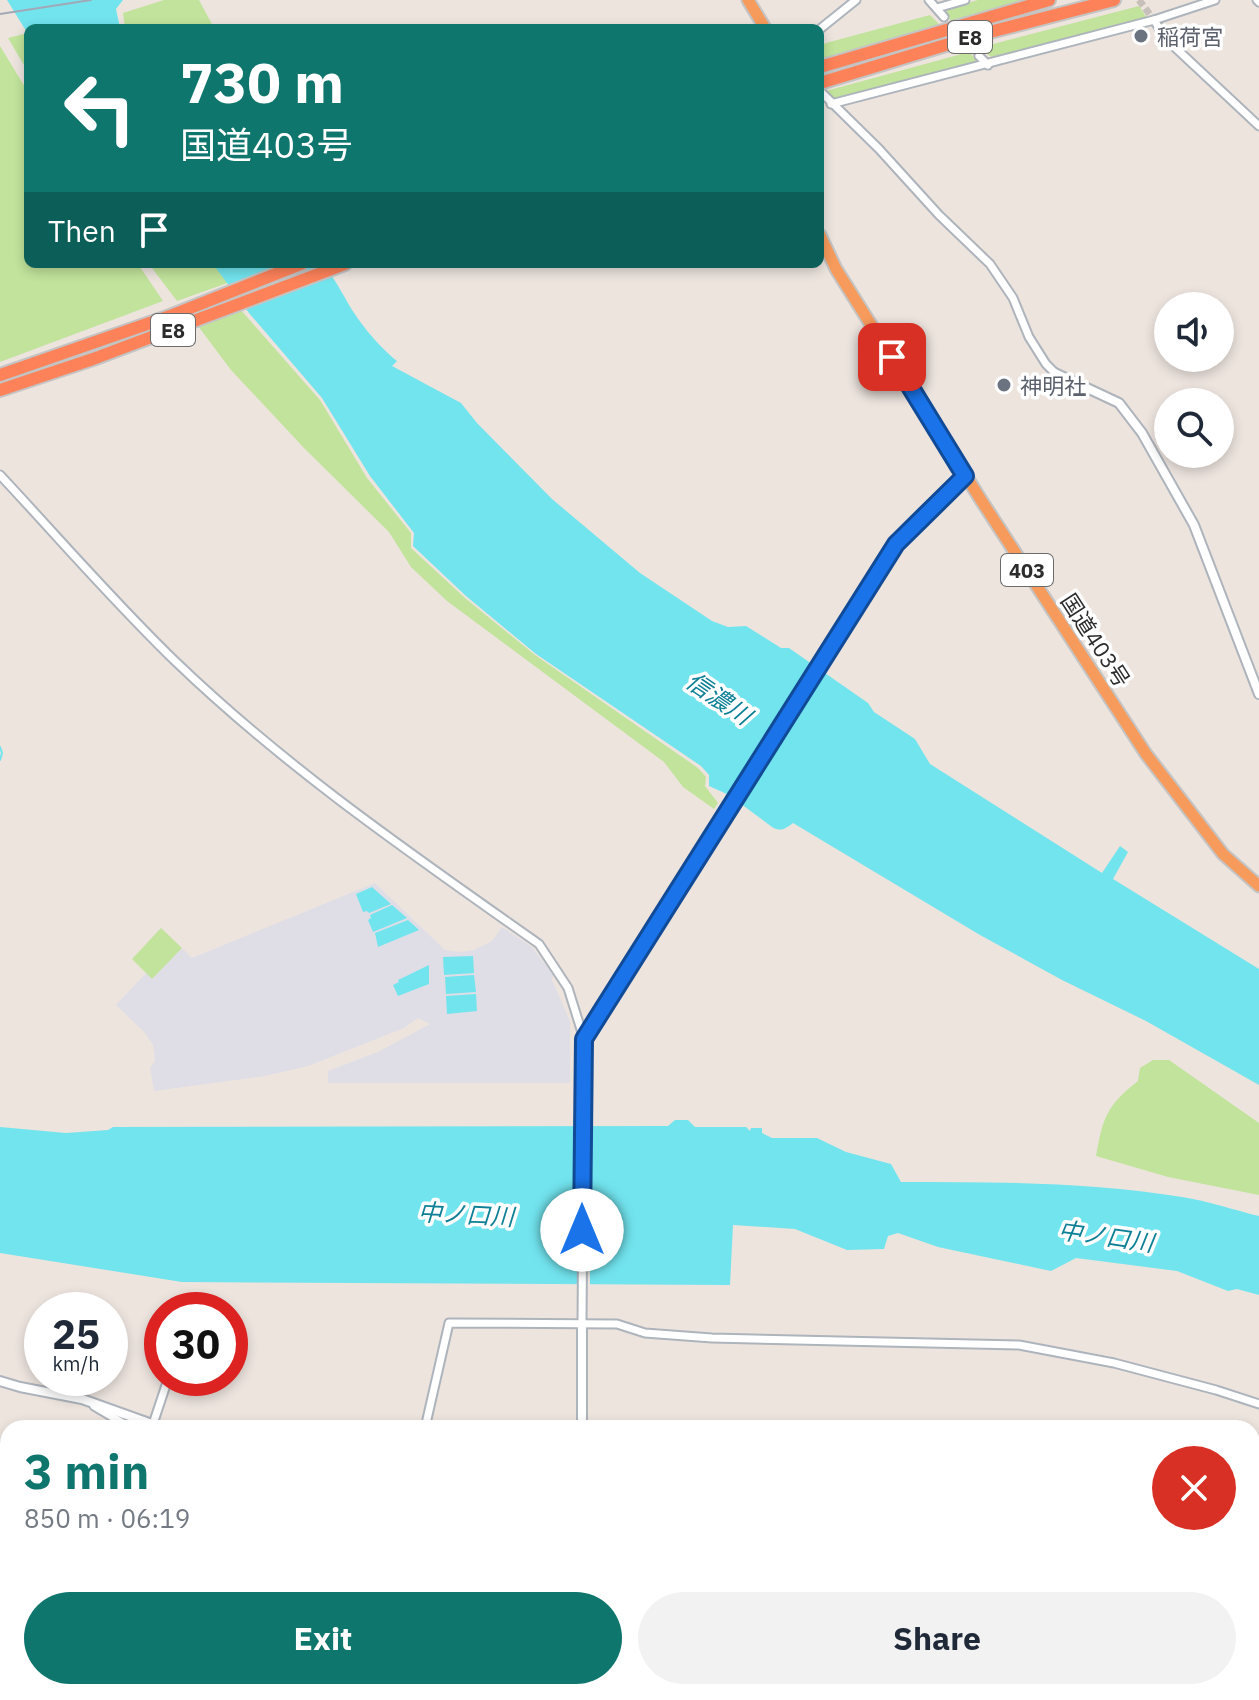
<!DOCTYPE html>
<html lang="en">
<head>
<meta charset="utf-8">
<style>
  :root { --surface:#fff; --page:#f2f2f3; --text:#1f2937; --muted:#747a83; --accent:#0f766e }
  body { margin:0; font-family:"IBM Plex Sans","Noto Sans JP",sans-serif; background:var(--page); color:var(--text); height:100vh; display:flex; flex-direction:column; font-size:30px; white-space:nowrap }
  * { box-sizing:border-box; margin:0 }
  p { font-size:26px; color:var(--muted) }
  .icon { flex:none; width:44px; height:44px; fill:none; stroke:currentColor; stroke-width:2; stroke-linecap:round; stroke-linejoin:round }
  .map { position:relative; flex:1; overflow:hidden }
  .drawer { position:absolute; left:0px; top:1420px; width:1260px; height:280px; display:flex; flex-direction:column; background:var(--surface); border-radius:24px 24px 0 0; box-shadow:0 4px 12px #0003 }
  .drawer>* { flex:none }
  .guide { position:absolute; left:24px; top:24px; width:800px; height:244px; border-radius:12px; box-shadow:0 4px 12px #0003; background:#0f766e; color:#fff; overflow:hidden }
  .tools { position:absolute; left:1154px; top:292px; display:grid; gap:16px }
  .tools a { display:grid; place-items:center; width:80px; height:80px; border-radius:50%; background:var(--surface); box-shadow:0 4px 12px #0003; font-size:40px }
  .speed { position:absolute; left:24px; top:1292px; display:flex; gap:16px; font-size:40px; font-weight:700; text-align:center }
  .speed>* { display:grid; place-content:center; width:104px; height:104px; border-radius:50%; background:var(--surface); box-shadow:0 4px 12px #0003; line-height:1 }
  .speed small { font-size:20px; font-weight:400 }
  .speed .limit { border:12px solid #d22; background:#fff; color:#111 }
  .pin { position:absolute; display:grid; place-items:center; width:68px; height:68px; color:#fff; margin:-34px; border-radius:16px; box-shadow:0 4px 12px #0006 }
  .me { position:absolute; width:88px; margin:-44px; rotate:0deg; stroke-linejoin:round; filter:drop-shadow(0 0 6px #0008) }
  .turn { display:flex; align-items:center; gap:28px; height:168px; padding:0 24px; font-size:36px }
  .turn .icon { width:104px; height:104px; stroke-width:2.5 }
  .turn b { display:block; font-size:56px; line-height:68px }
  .then { display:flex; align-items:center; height:76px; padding:0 24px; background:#0003; gap:16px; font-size:30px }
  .round { display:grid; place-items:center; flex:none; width:84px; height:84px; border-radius:42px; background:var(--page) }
  .overview { display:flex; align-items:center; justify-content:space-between; height:136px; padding:0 24px }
  h1 { font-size:48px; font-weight:700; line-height:60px; color:var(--accent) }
  .cta { display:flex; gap:16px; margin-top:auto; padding:16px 24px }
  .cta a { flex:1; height:92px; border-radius:48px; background:var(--accent); color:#fff; font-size:32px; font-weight:700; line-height:92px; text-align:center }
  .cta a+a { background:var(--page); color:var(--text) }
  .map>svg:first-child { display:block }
  .industrial { fill:#dfdee6 }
  .green { fill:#c1e39b }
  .water { fill:#72e4ee }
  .pier { fill:#ede4de }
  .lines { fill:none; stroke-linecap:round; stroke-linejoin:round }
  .stream { stroke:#72e4ee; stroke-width:2 }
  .minor-tunnel { stroke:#c6bfba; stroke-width:7; stroke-dasharray:7 3.5; stroke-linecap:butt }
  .minor-casing { stroke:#aeb4bc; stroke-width:11 }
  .tertiary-casing { stroke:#aeb4bc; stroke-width:12 }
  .trunk-casing { stroke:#c4c4c4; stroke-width:15 }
  .motorway-casing { stroke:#c4c4c4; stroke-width:16 }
  .minor { stroke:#fff; stroke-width:7 }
  .tertiary { stroke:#fff; stroke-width:8 }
  .trunk { stroke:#f69b5c; stroke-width:11 }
  .motorway { stroke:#fd8259; stroke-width:12 }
  .rail { stroke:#a1a8b6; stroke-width:2 }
  .route-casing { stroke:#114b97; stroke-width:20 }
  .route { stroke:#1a73e8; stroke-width:14 }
  .worship-dot { fill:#6b7280; stroke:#fff; stroke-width:3 }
  .labels { text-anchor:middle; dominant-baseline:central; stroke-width:7; stroke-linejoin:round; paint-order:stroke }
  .shield { fill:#fff; stroke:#6b6b6b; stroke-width:2 }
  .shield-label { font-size:20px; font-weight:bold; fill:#2c2c2c }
  .worship-label { font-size:22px; fill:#5b616d; stroke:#fff; text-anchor:start }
  .street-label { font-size:22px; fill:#2c2c2c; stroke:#fff }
  .water-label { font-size:24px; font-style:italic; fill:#0e8096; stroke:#fff }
</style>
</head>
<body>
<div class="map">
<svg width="1259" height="1700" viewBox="0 0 1259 1700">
  <rect width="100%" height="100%" fill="#ede4de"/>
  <polygon class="industrial" points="375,883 445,950 460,952 474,950 492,941 502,927 532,947 553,975 552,980 570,1021 570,1083 328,1083 328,1071 378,1052 430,1024 418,1018 404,1028 308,1066 265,1076 154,1091 150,1068 155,1061 153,1045 144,1032 116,1005 146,973 153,978 182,948 192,958"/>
  <g class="green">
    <polygon points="164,0 199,0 214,28 125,28 123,13"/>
    <polygon points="978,0 1030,0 951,22 945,9"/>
    <polygon points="1139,6 1147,18 993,58 978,48"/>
    <polygon points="930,15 941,26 820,60 820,46 826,43"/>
    <polygon points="28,33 28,72 8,38"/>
    <polygon points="0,46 28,92 28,264 138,264 163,301 0,362"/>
    <polygon points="969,52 977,60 976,65 832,99 826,91"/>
    <polygon points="149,264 217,264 233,281 177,301"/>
    <polygon points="240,309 320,400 367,478 411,533 411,548 465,598 535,655 698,768 706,777 705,786 718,803 714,809 683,787 664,762 447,601 411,567 389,532 304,448 231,370 198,326"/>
    <polygon points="161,928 182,948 152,979 132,959"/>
    <path d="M1153 1060H1169L1259 1123V1195L1168 1177 1096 1156C1103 1118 1106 1106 1138 1081L1140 1068Z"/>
  </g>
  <g class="water">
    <polygon points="7,0 123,0 116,9 120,28 28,28 28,34"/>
    <path d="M213 264H323C332 275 337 284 344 296 356 319 377 345 397 361L392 366 461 403 477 423 552 499 640 573 712 621 728 627 746 626 781 648H789L868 703 874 712 915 739 930 764 1102 873 1120 846 1128 852 1113 879 1259 969V1085L1146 1021 1062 980 980 935 793 823C785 829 781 832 772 827L729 795 709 786V775L701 766 536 654 466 596 413 546 414 533 370 476 322 398 249 313Z"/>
    <polygon points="372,887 391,904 369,913 367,911 363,912 356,894"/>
    <polygon points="392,905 407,918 373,932 368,920 371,918 370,915"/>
    <polygon points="408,920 419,930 378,947 375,933"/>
    <polygon points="473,956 474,973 444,975 443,957"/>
    <polygon points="429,965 429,984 398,996 393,985 399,982 398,980"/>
    <polygon points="474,975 476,992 446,994 445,977"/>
    <polygon points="476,994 477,1011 447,1014 446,996"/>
    <path d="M675 1120H688L695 1127H746L750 1131 751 1128H762V1133L772 1138H817L846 1152 891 1164 901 1182C995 1182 1089 1182 1182 1197 1208 1201 1234 1210 1259 1216V1295L1237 1289 1228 1291 1177 1271 1076 1258 1051 1271 938 1247 898 1233 888 1236 884 1249 847 1250 795 1229 733 1225 730 1285 182 1282 0 1253V1127L66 1133 108 1130 113 1127 668 1126Z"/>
  </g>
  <polygon class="pier" points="578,1122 589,1122 590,1288 578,1288"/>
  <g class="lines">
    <polyline class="stream" points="0,747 2,753 0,760"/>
    <g class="minor-tunnel">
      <polyline points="1139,0 1154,20"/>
      <polyline points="960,38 979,56"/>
    </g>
    <g class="minor-casing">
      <g id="minor">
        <polyline points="929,0 944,17"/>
        <polyline points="1257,0 1259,2"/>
        <polyline points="937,8 965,0"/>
        <polyline points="1154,20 1166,39 1259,126"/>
        <polyline points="820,29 856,0"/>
        <polyline points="979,56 988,65"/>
        <polyline points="820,91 879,149 939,215 990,264 1013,298 1029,337 1046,364 1055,373"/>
        <polyline points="831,104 1154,20 1215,0"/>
        <path d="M0 475C58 537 114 602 175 661 286 768 413 855 539 944L568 988 584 1039 582 1324"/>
        <polyline points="584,1039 896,544 965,476"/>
        <polyline points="94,1406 131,1428"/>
        <polyline points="153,1424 167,1382"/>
        <polyline points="425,1428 449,1323 617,1324 645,1333 712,1338 1019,1345 1114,1363 1216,1390 1259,1404"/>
        <polyline points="392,1692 398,1700"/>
        <polyline points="563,1692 570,1700"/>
        <polyline points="617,1692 625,1700"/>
      </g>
    </g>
    <g class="tertiary-casing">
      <g id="tertiary">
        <polyline points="1055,373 1119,403 1142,433 1194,525 1259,694"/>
        <polyline points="0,1381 20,1387 82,1399 163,1428"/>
        <polyline points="582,1428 582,1324"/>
        <polyline points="399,1700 408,1692"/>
      </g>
    </g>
    <g class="trunk-casing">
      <g id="trunk">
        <polyline points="748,0 765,28"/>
        <polyline points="820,235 836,269 981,500 1146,754 1223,854 1259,886"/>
      </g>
    </g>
    <g class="motorway-casing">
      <g id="motorway">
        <polyline points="820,67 1049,0"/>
        <polyline points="820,83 982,34 1114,0"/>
        <polyline points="0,375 170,316 301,264"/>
        <polyline points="0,390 93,359 345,264"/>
      </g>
    </g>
    <use href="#minor" class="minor"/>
    <use href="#tertiary" class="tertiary"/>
    <use href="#trunk" class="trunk"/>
    <use href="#motorway" class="motorway"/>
    <polyline class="rail" points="0,14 91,0"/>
  </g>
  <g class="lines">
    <g class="route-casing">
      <polyline id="route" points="582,1230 584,1039 896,544 965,476 892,357"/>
    </g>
    <use href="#route" class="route"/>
  </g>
  <g class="worship-dot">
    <circle cx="1141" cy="36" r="8"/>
    <circle cx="1004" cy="385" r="8"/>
  </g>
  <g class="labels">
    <g class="shield">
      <rect x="948" y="21" width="44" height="32" rx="6"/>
      <rect x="151" y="314" width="44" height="32" rx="6"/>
      <rect x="1001" y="554" width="52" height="32" rx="6"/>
    </g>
    <g class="shield-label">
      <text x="970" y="37">E8</text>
      <text x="173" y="330">E8</text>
      <text x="1027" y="570">403</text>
    </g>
    <g class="worship-label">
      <text x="1157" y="36">稲荷宮</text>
      <text x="1020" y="385">神明社</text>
    </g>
    <g class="street-label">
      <text transform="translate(1096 640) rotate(57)">国道403号</text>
    </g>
    <g class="water-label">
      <text transform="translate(719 698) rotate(34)">信濃川</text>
      <text transform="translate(466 1214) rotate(3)">中ノ口川</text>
      <text transform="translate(1106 1236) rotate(8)">中ノ口川</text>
    </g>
  </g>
</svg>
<div class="tools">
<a><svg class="icon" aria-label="sound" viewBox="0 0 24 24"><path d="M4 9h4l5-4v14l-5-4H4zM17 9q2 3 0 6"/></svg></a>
<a><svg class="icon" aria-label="search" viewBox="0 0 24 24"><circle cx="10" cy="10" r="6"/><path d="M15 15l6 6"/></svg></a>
</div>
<div class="speed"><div>25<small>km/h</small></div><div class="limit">30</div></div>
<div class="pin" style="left:892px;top:357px;background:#d93025"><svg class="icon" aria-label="arrive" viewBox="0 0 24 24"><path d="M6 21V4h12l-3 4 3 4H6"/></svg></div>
<svg class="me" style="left:582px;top:1230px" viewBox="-20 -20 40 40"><circle r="19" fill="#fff"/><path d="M0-13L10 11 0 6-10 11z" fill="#1a73e8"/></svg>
<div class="guide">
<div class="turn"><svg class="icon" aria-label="left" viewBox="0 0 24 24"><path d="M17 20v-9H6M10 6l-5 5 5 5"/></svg><div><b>730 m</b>国道403号</div></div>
<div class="then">Then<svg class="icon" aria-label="arrive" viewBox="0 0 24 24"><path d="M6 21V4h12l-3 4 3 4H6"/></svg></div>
</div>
<section class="drawer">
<div class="overview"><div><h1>3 min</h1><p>850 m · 06:19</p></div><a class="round" style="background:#d93025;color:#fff"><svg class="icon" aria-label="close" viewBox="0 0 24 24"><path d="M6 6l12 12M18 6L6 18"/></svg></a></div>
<div class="cta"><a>Exit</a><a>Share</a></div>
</section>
</div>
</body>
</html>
